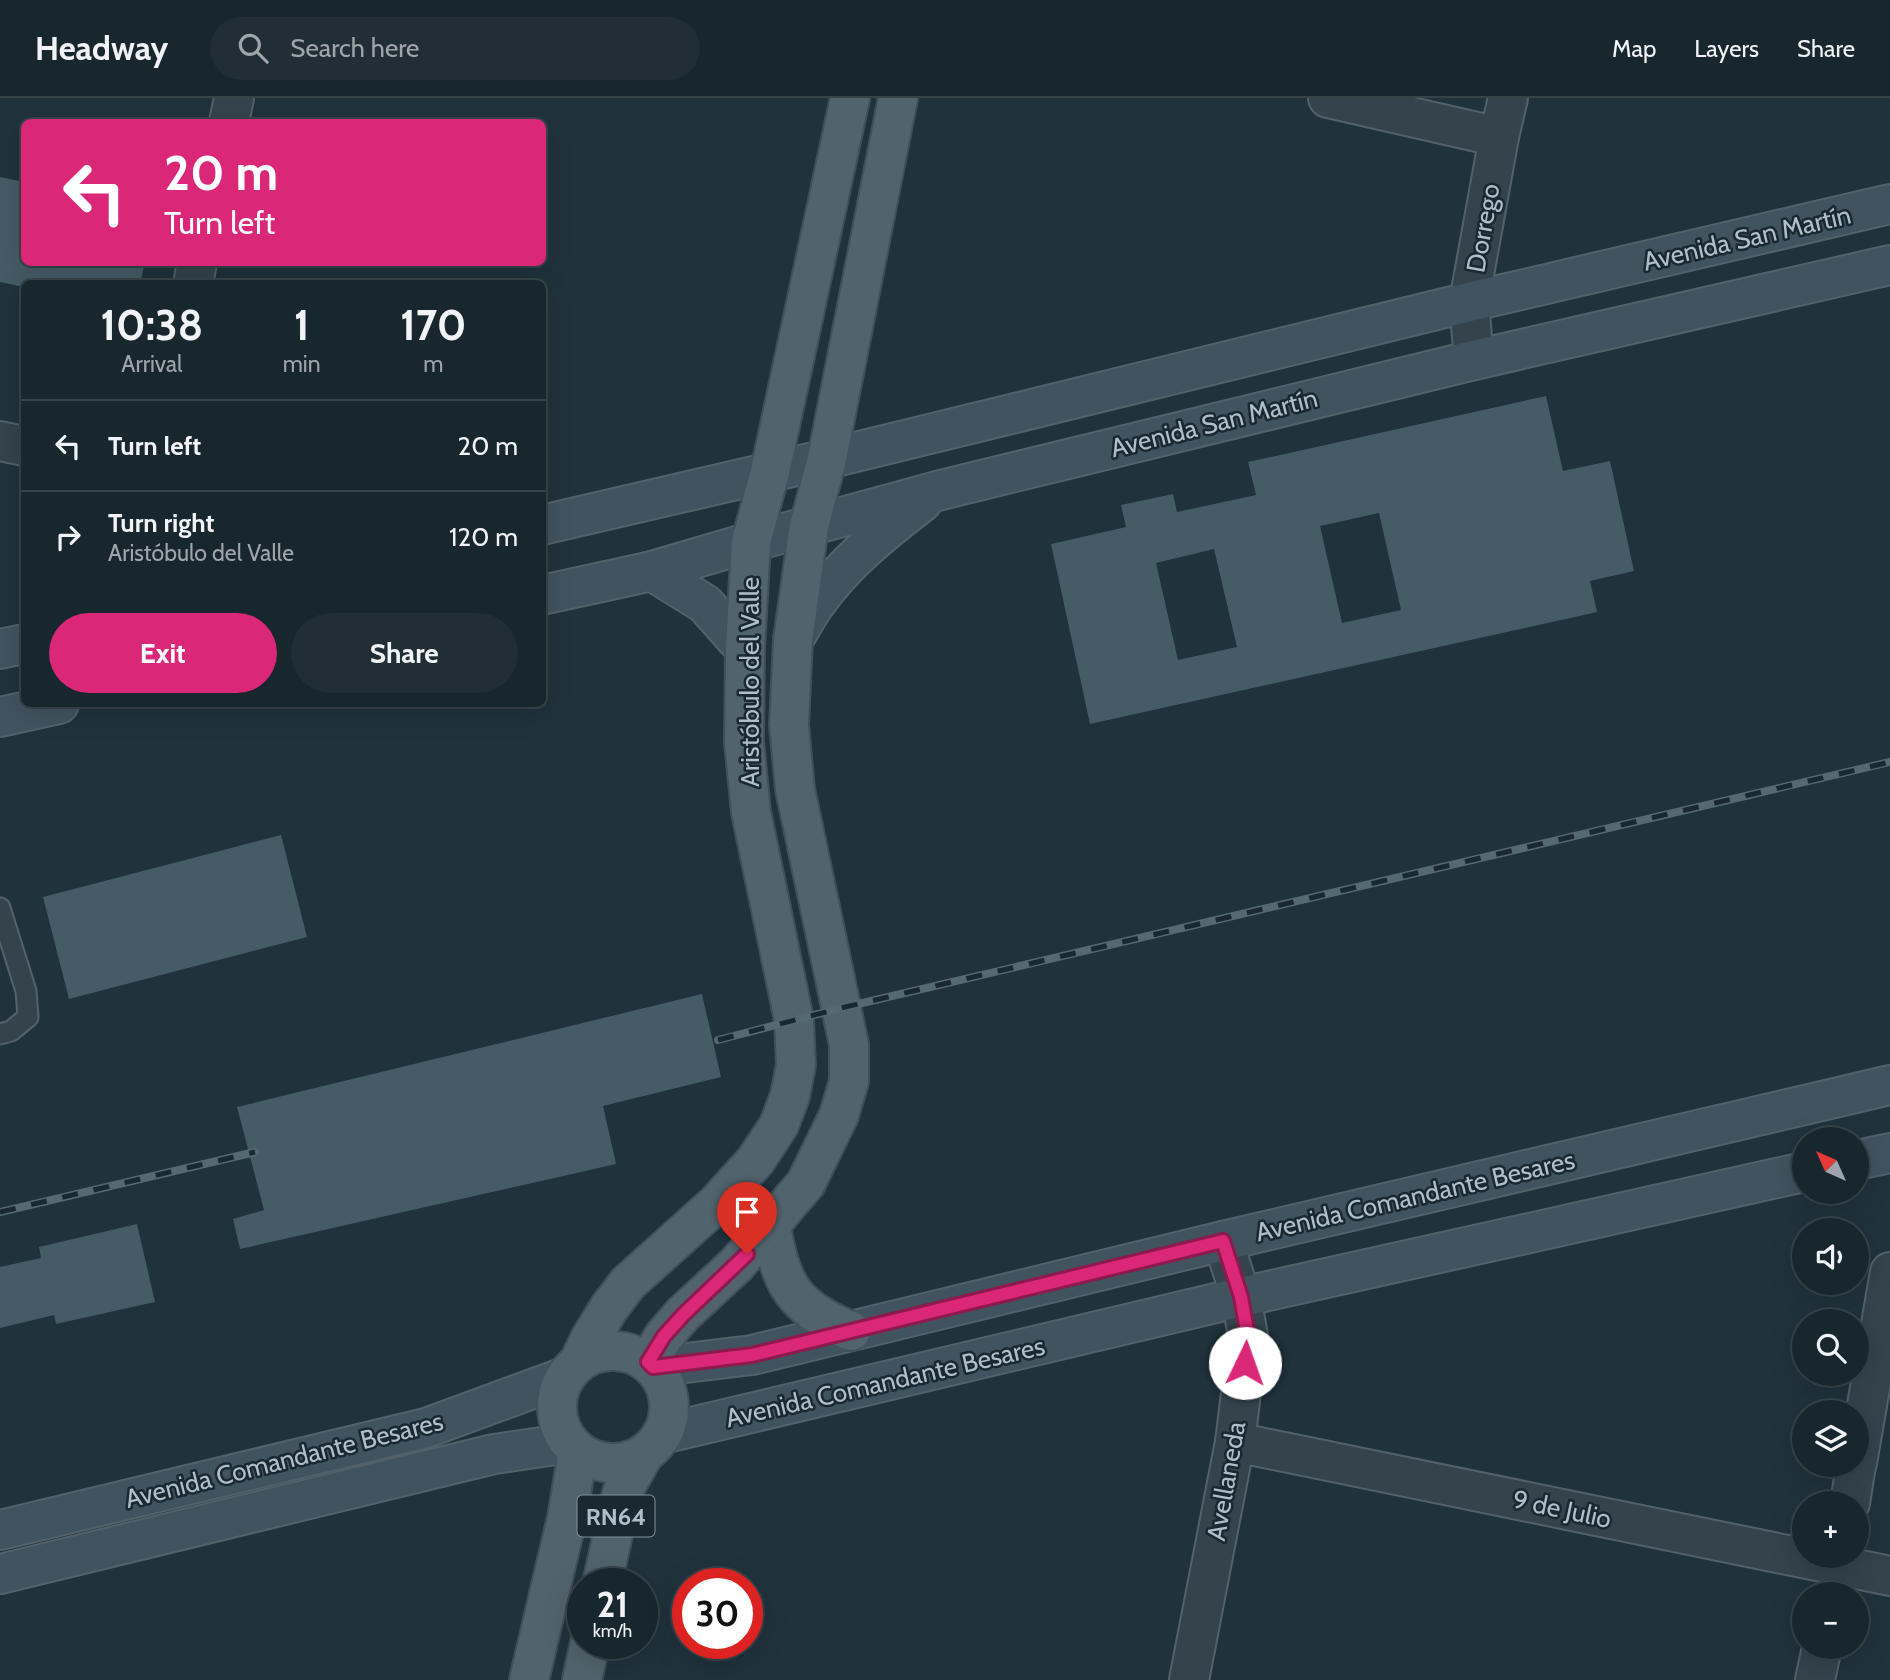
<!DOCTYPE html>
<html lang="en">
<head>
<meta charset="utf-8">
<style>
  :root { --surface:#18262d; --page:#212e35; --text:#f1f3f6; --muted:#9fa5aa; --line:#364349; --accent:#db2777 }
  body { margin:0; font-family:Cabin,sans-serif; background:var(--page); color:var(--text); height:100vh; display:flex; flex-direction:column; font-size:26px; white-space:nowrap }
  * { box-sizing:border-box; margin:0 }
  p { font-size:23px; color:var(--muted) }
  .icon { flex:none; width:38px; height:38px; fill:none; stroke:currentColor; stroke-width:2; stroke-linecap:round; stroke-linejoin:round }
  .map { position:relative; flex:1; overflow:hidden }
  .details { position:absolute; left:21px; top:182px; width:525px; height:427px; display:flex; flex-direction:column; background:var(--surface); border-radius:10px; box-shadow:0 7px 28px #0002,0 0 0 2px var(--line) }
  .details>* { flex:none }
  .hud { position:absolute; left:21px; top:21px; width:525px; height:147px; border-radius:10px; box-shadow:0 7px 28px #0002,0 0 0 2px var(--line); background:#db2777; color:#fff; overflow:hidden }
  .needle { width:46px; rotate:315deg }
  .fabs { position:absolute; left:1792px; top:1029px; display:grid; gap:14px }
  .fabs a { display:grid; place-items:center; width:77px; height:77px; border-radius:50%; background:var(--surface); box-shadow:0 7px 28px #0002,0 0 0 2px var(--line); font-size:35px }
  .speed { position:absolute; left:567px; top:1470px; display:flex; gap:14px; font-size:35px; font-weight:700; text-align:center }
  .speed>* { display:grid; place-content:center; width:91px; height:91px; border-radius:50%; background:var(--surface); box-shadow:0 7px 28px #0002,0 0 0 2px var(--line); line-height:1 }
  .speed small { font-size:18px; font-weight:400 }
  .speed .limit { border:10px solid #d22; background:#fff; color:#111 }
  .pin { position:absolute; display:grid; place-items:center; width:60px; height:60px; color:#fff; margin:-72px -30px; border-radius:50% 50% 50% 0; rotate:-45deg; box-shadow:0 0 7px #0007 }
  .pin .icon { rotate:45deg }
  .me { position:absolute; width:77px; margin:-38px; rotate:3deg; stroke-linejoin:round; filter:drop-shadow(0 0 5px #0008) }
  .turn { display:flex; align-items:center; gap:24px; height:147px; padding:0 28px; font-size:32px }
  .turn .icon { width:91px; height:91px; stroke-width:2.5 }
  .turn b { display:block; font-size:49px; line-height:60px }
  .eta { display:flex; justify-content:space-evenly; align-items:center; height:119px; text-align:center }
  .eta b { font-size:42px; font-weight:800; line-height:49px }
  .primary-button { display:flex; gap:14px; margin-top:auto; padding:14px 28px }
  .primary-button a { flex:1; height:80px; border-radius:42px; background:var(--accent); color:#fff; font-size:28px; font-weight:800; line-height:80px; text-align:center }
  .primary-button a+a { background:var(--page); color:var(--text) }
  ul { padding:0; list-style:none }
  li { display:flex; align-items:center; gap:21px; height:91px; padding:0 28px; border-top:2px solid var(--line) }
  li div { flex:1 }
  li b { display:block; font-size:26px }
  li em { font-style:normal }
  header { display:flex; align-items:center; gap:42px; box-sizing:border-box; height:98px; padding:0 35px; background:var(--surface); border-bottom:2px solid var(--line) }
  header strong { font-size:33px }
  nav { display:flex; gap:38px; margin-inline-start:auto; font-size:24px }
  .search { width:490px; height:63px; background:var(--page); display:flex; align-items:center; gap:18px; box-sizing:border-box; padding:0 24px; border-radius:38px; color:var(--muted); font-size:26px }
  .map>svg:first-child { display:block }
  .building { fill:#455b65; fill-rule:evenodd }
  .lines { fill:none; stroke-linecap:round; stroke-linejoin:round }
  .lane-casing { stroke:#52616a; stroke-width:23 }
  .street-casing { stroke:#52616a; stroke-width:42 }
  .secondary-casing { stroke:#52616a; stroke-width:42 }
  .primary-casing { stroke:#404f58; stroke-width:42 }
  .lane { stroke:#34434c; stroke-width:19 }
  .street { stroke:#34434c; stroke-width:38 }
  .secondary { stroke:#41535f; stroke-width:38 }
  .primary { stroke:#51636c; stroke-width:38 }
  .rail-casing { stroke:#556973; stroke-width:8 }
  .rail { stroke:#192831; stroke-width:5; stroke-dasharray:16; stroke-linecap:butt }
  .route-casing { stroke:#8e194d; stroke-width:18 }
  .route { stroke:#db2777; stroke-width:12 }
  .labels { text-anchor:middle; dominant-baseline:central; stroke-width:5; stroke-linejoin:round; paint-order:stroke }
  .shield { fill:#192831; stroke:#82919b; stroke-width:2 }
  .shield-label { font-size:24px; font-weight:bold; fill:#afbec8 }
  .street-label { font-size:26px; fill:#afbec8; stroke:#192831 }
</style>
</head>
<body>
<header>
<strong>Headway</strong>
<div class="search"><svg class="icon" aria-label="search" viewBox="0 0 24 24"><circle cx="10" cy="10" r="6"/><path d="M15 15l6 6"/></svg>Search here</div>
<nav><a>Map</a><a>Layers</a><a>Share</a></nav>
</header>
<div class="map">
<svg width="1890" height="1582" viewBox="0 0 1890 1582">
  <rect width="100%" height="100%" fill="#20323c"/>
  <g class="building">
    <polygon points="0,79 24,84 24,164 145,164 140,186 24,186 24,189 0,184"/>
    <path d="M1546 298 1563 373 1610 363 1634 473 1590 483 1597 514 1090 626 1051 446 1126 429 1121 407 1173 396 1177 414 1256 397 1248 364ZM1379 415 1401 512 1342 525 1320 428ZM1214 451 1237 549 1178 562 1156 465Z"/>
    <polygon points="281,737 307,839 69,901 43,799"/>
    <polygon points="702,896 721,979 603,1008 616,1066 240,1151 233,1121 264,1112 237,1009"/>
    <polygon points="137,1126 155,1204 56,1226 54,1217 0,1230 0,1169 41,1160 39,1149"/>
  </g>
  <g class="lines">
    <g class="lane-casing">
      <polyline id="lane" points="0,810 26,893 28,919 11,933 0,936"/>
    </g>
    <g class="street-casing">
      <g id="street">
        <polyline points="1328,0 1499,39"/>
        <polyline points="229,24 234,0"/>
        <polyline points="193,186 197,164"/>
        <polyline points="1474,262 1469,204 1499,39 1508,0"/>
        <polyline points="0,343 24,348"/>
        <polyline points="1235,1344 1890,1478"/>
        <polyline points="1857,1365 1890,1174"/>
        <polyline points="1850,1405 1856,1367"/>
        <polyline points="1189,1582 1235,1344 1248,1238 1241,1199 1223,1143"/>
        <polyline points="1815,1582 1822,1549"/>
      </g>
    </g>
    <g class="secondary-casing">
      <g id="secondary">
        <polyline points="542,427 827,361 1469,204 1890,106"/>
        <polyline points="652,473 705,506 745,551"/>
        <polyline points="542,497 652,473 751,444 937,393 1474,262 1890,167"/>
        <path d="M793 542C801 530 807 517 816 505 844 465 883 434 922 404"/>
        <polyline points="0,551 24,546"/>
        <polyline points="0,619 59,606"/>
        <polyline points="1857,1062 1890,1055"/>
        <polyline points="653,1269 752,1257 1223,1143 1890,987"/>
        <polyline points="662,1336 1241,1199 1804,1074"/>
        <polyline points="0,1432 426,1330 565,1279"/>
        <polyline points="0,1476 494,1356 569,1345"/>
      </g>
    </g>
    <g class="primary-casing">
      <g id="primary">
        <path d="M771 1127C780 1187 794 1210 851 1233"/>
        <circle cx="613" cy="1309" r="56"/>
        <polyline points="579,1264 590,1241 609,1210 628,1185 717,1105 756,1062 779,1027 790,998 796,967 794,922 751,714 744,644 745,551 751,444 770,374 850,0"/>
        <polyline points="648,1264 664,1238 683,1216 737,1166 806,1085 839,1017 849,983 849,947 795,691 789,627 793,542 809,428 827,361 898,0"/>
        <polyline points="602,1486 622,1395 644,1356"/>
        <polyline points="529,1582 567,1420 578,1354"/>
        <polyline points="582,1582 590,1545"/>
      </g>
    </g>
    <use href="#lane" class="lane"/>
    <use href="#street" class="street"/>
    <use href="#secondary" class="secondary"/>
    <use href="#primary" class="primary"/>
    <g class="rail-casing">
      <g id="rail">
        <polyline points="718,942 841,910 1890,664"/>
        <polyline points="0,1114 255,1054"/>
      </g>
    </g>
    <use href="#rail" class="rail"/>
  </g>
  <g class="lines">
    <g class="route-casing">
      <polyline id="route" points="747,1156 684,1216 664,1238 648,1264 653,1269 752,1257 1223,1143 1241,1199 1248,1238 1245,1265"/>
    </g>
    <use href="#route" class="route"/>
  </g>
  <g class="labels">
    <rect class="shield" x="577.5" y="1397.5" width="77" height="41" rx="5"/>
    <g class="shield-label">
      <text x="616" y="1418">RN64</text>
    </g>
    <g class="street-label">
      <text transform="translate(1483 130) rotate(-80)">Dorrego</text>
      <text transform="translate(1747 140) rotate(-13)">Avenida San Martín</text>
      <text transform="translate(1214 325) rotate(-14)">Avenida San Martín</text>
      <text transform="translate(750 584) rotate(-90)">Aristóbulo del Valle</text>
      <text transform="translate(1415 1098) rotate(-13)">Avenida Comandante Besares</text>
      <text transform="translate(885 1284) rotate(-13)">Avenida Comandante Besares</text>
      <text transform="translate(284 1362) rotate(-14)">Avenida Comandante Besares</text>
      <text transform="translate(1226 1383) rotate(-80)">Avellaneda</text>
      <text transform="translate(1562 1411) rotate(12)">9 de Julio</text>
    </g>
  </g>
</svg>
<div class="fabs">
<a><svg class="needle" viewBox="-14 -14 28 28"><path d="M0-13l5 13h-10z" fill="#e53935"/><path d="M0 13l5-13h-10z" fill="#9fa5aa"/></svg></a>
<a><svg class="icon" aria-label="sound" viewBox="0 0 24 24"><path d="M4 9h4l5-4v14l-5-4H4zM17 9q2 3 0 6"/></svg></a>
<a><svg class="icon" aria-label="search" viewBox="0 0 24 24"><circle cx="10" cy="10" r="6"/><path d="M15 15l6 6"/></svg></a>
<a><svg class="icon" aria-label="layers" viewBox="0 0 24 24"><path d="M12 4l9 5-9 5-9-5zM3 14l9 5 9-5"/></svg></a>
<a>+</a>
<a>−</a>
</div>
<div class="speed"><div>21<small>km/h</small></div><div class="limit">30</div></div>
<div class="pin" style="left:747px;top:1156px;background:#d93025"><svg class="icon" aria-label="arrive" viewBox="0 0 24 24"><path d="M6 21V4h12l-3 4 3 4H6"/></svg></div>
<svg class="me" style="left:1245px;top:1265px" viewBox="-20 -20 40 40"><circle r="19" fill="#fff"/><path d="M0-13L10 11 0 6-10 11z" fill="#db2777"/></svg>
<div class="hud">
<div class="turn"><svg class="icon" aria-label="left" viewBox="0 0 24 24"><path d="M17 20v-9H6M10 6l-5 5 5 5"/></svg><div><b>20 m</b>Turn left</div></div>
</div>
<section class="details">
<div class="eta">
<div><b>10:38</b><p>Arrival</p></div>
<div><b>1</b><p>min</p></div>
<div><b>170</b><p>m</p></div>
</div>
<ul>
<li><svg class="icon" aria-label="left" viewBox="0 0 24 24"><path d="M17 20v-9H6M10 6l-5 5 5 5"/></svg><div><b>Turn left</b></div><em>20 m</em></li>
<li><svg class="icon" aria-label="right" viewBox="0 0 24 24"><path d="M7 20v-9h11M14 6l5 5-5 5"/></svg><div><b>Turn right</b><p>Aristóbulo del Valle</p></div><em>120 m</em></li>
</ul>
<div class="primary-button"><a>Exit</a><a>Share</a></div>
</section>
</div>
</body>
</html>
